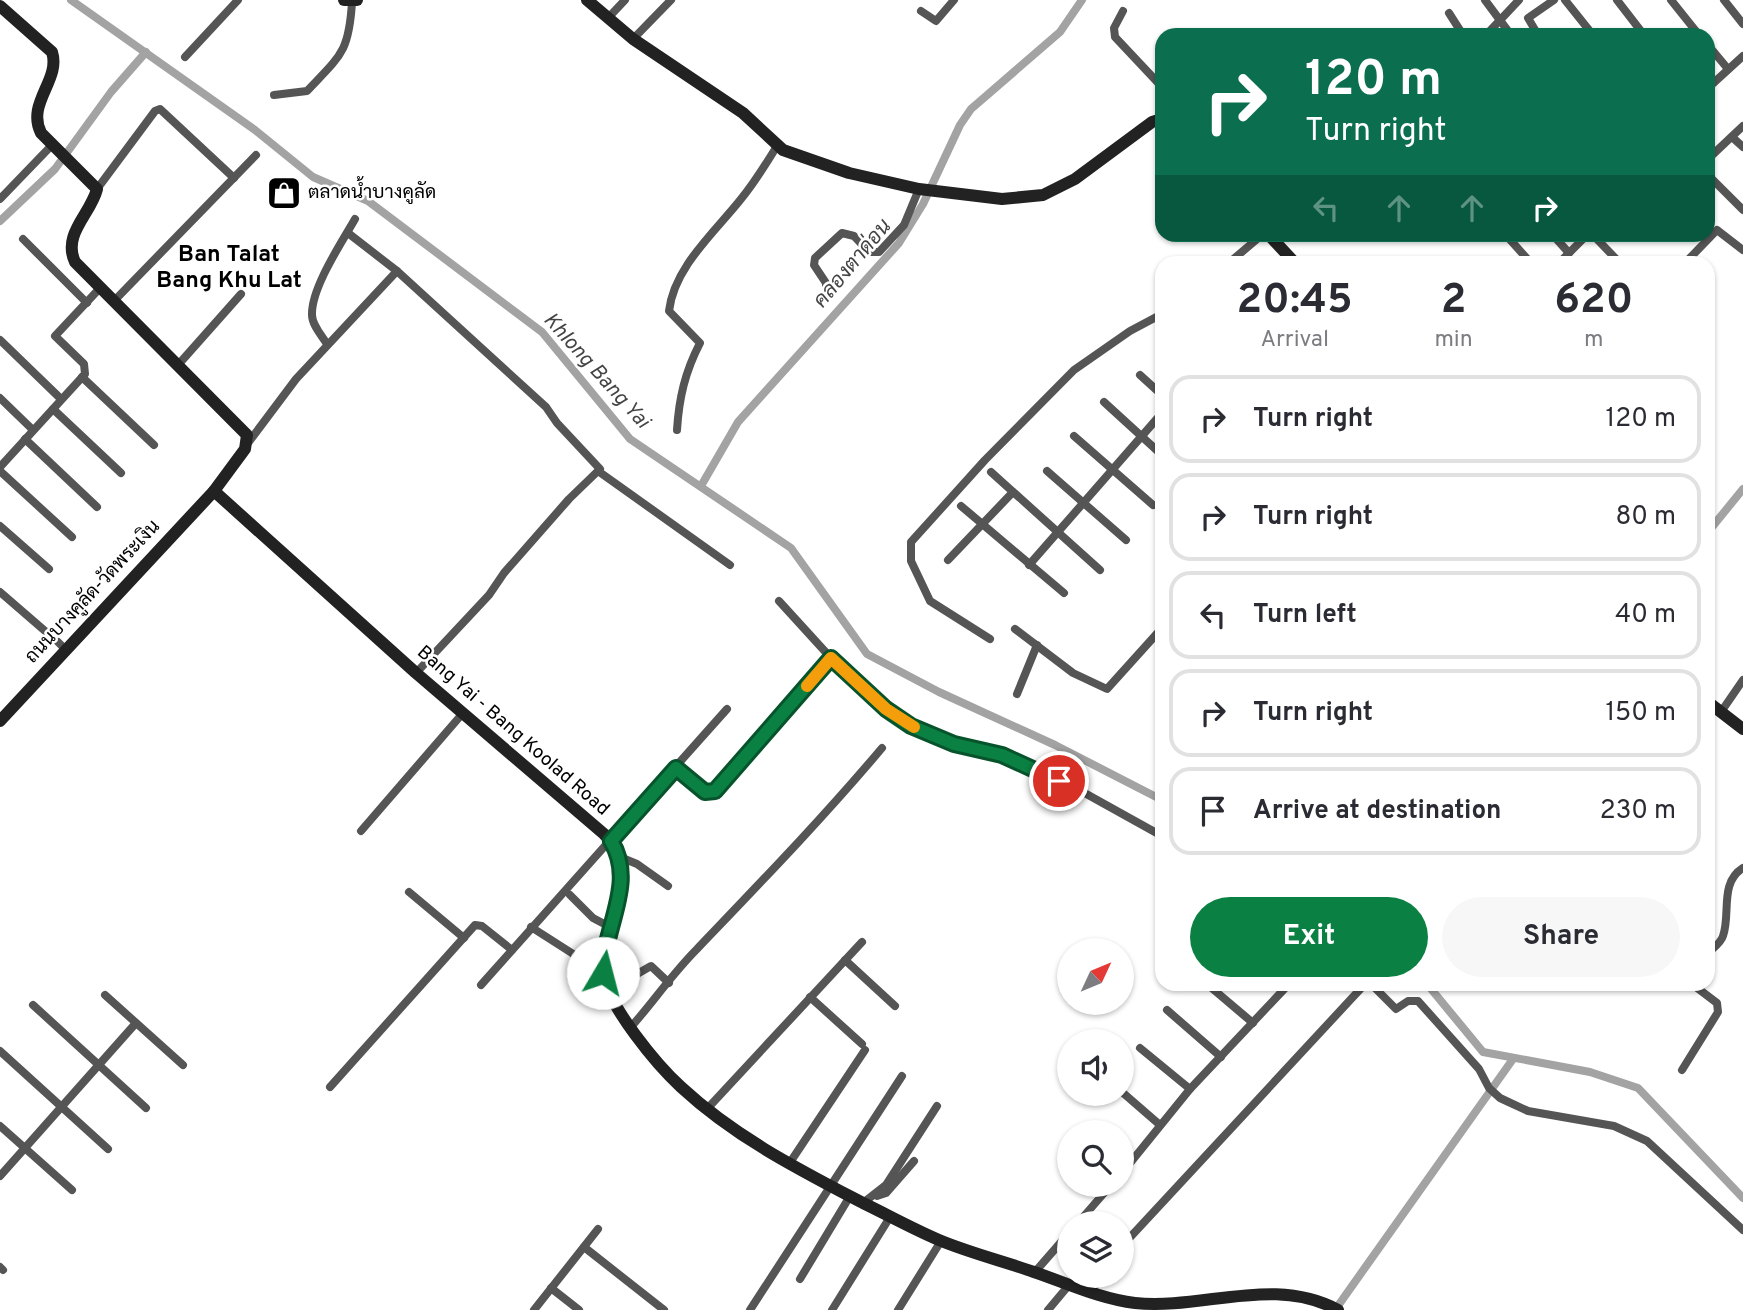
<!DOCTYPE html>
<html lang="en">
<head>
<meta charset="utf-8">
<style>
  :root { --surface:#fff; --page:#f7f7f7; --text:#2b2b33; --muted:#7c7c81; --line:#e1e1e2; --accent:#0b8043 }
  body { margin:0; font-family:Overpass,Sarabun,sans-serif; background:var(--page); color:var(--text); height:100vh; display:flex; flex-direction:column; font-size:26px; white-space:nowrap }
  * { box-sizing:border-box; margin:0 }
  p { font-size:23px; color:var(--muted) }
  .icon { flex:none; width:38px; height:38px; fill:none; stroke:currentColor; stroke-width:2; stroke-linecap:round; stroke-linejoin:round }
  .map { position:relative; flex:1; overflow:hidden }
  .details { position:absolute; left:1155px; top:256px; width:560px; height:735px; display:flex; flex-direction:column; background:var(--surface); border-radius:21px; box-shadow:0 2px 5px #0004 }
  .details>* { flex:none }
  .hud { position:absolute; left:1155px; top:28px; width:560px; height:214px; border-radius:21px; box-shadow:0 2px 5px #0004; background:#0b6e4f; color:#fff; overflow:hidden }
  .needle { width:46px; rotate:46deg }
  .fabs { position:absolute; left:1057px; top:938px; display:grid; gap:14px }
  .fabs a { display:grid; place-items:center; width:77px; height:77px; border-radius:50%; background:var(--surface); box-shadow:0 2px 5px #0004; font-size:35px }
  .pin { position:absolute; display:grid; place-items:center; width:60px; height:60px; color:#fff; margin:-30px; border:4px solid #fff; border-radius:50%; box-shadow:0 2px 7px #0007 }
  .me { position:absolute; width:77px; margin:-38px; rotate:8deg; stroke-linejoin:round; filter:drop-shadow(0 0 5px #0008) }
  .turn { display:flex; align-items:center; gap:24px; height:147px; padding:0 35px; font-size:32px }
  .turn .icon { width:91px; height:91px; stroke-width:2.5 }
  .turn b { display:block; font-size:49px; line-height:60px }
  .lanes { display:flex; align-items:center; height:66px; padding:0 35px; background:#0003; justify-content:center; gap:35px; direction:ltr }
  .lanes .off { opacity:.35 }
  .eta { display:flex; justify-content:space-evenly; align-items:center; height:119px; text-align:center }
  .eta b { font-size:42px; font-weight:700; line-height:49px }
  .primary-button { display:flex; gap:14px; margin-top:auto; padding:14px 35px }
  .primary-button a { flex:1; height:80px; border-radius:42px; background:var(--accent); color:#fff; font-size:28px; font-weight:700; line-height:80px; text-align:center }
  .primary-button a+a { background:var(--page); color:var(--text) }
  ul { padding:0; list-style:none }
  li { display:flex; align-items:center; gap:21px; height:88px; margin:0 14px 10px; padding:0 21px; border:4px solid var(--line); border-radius:21px }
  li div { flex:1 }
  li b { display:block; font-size:26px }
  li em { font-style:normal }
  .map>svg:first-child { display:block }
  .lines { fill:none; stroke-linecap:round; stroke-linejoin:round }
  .canal { stroke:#a3a3a3; stroke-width:8 }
  .street { stroke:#555; stroke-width:8 }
  .secondary { stroke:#222; stroke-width:12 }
  .route-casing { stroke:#07532c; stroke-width:18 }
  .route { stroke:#0b8043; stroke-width:12 }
  .slow { stroke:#f59e0b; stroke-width:12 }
  .labels { text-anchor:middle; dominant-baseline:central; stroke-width:5; stroke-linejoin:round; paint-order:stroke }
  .poi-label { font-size:19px; fill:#000; stroke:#fff; text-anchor:start }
  .street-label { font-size:19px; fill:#000; stroke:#fff }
  .water-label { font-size:21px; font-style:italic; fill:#444; stroke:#fff }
  .quarter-label { font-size:23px; font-weight:bold; fill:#000; stroke:#fff }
</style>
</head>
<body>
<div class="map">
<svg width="1743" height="1310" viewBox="0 0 1743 1310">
  <rect width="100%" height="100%" fill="#fff"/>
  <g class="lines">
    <g class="canal">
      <polyline points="71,0 255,130 313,177 368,201 542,332 630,439 791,548 867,654 939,692 1055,745 1162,800"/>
      <polyline points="0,221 55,169 111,92 146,52"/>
      <polyline points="701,486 738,422 899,243 923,204 960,125 971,109 1060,32 1082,0"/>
      <polyline points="1708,532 1743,489"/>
      <polyline points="1427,984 1483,1052 1590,1072 1638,1088 1743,1198"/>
      <polyline points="1335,1310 1513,1059"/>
    </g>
    <g class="street">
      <polyline points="1485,0 1511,35"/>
      <polyline points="1565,0 1593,35"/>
      <polyline points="1617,0 1644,35"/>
      <polyline points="1671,0 1699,35"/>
      <polyline points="1724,0 1743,24"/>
      <polyline points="921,11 936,21 954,0"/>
      <polyline points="1123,11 1114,28 1115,37 1162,87"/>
      <polyline points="1449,13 1463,35"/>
      <polyline points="608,18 625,0"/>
      <polyline points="1417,34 1418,35"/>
      <polyline points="1486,35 1519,0"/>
      <polyline points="1538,35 1528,18 1554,0"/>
      <polyline points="633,39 671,0"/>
      <polyline points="1708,45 1728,69"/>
      <polyline points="185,57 238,0"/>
      <polyline points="1708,88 1743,56"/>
      <path d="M274 95 307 91C341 55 349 52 352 2"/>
      <polyline points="1732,137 1743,147"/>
      <polyline points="1708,159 1743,126"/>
      <polyline points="1708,175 1743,210"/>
      <polyline points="97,189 155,111 160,109 234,178"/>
      <polyline points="0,199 53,144"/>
      <polyline points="1505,234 1530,262"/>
      <polyline points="1552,234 1569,253"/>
      <polyline points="1592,234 1619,262"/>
      <polyline points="1650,234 1652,236"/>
      <polyline points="23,239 87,303"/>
      <polyline points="1230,262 1263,234"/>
      <polyline points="1472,262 1473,262"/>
      <polyline points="1560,262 1588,234"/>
      <polyline points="1686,262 1717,230 1743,250"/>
      <polyline points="397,271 546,407 557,423 600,469 569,499 504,573 489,595 416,673"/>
      <polyline points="826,293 826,283 814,265 815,258 842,233 854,236 869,252 879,252 904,225 919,189"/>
      <polyline points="113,302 256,155"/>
      <polyline points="0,340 61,399"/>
      <path d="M327 344C322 336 312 325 312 315 311 288 342 242 355 219"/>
      <polyline points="178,365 241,294"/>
      <polyline points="1140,375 1162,395"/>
      <polyline points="82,377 154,445"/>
      <polyline points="0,398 33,430"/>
      <polyline points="1104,402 1162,455"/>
      <polyline points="53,409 121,473"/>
      <path d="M677 430C679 398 685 372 700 343L669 311C674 267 715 232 741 199 755 182 766 164 777 146"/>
      <polyline points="1074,436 1153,505"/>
      <polyline points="25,439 97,507"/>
      <polyline points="248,443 296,379 397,271 348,233"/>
      <polyline points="0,467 85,374 84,364 55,336 100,288"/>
      <polyline points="0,471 72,537"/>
      <polyline points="598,471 730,565"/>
      <polyline points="1047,471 1126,540"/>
      <polyline points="991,472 1100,570"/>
      <polyline points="961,506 1064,593"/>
      <polyline points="0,526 49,569"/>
      <polyline points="948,560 1013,492"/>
      <polyline points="1029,565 1162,413"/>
      <polyline points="0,592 52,637"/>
      <polyline points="779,601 852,681 911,726 954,744 1002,755 1081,791 1162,836"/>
      <polyline points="1015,629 1073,673 1107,689 1162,628"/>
      <polyline points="990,639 930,601 911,561 911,542 985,460 1074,370 1130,331 1162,314"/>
      <polyline points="58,642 66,650"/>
      <polyline points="1017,694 1037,645"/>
      <polyline points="1721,712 1743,680"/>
      <polyline points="676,768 705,792 712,793 831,658"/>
      <polyline points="361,831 463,713"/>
      <polyline points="620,857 637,864 668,886"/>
      <polyline points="409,892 464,938"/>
      <polyline points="570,895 593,918 610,927"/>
      <polyline points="531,927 603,973"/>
      <path d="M1708 953C1713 948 1721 943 1723 936 1731 914 1719 883 1743 868"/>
      <polyline points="845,960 895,1006"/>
      <polyline points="1207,984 1253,1023"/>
      <polyline points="1371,984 1396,1009 1408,1001 1418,1001 1479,1069 1489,1088 1500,1098 1528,1111 1614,1126 1647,1141 1743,1230"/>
      <polyline points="481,985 727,709"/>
      <polyline points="609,990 651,966 669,983"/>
      <polyline points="105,995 183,1065"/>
      <polyline points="810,997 862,1044"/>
      <polyline points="33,1005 146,1108"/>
      <polyline points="1167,1010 1221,1057"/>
      <path d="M631 1027C653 1002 673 973 697 949 760 883 823 818 882 748"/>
      <polyline points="1140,1048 1190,1089"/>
      <polyline points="0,1051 108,1149"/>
      <polyline points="1682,1070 1718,1012 1717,1003 1692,984"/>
      <polyline points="330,1087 475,925 482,926 512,950"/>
      <polyline points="1122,1092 1160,1125"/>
      <polyline points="707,1109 862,942"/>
      <polyline points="0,1126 72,1190"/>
      <polyline points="789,1164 865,1050"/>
      <polyline points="1122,1173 1190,1089 1289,984"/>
      <polyline points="0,1176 136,1023"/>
      <polyline points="877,1196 886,1193 914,1161"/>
      <polyline points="863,1203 886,1185 937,1106"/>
      <polyline points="1078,1223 1111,1185"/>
      <polyline points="1122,1246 1365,984"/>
      <polyline points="584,1247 664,1310"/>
      <polyline points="0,1267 3,1270"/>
      <polyline points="1035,1272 1069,1233"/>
      <polyline points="800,1279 850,1196"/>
      <polyline points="551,1288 579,1310"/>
      <polyline points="1091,1292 1101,1276"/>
      <polyline points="534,1310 598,1229"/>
      <polyline points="750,1310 902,1076"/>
      <polyline points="832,1310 890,1217"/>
      <polyline points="898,1310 941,1241"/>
      <polyline points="1048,1310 1069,1285"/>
    </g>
    <g class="secondary">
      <polyline points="344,0 357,0"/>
      <polyline points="587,0 633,39 743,113 783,150 849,173 919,189 1002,199 1043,195 1075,179 1152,122 1162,119"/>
      <path d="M0 6 52 52C61 80 26 103 41 133L97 189C91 214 62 234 75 262L247 435 245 449 214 491 416 673 604 834C649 876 593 928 603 975 610 1008 656 1064 681 1087 735 1137 798 1169 863 1203 888 1215 913 1229 939 1240 970 1253 1003 1261 1034 1272 1067 1283 1100 1299 1135 1303 1203 1310 1274 1275 1338 1310"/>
      <polyline points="1268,234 1294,262"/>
      <polyline points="1708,702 1743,729"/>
      <polyline points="0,721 214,491"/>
    </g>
  </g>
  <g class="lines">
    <g class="route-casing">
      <path id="route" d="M603 973C603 928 637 883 611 841L676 768 705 792 715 791 831 658 886 709 911 726 954 744 1002 755 1059 781"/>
    </g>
    <use href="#route" class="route"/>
    <polyline class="slow" points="807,686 831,658 886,709 914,727"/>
  </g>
  <defs>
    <g id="shop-square" transform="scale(1.75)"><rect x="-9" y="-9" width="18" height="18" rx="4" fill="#000" stroke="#fff"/><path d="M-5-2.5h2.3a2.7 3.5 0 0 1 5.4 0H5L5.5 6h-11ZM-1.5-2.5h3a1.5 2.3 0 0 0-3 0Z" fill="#fff"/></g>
  </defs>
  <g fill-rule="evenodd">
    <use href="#shop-square" x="284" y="193"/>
  </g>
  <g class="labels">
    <g class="poi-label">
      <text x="308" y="193">ตลาดน้ำบางคูลัด</text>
    </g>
    <g class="street-label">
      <text transform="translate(93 592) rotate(-47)">ถนนบางคูลัด-วัดพระเงิน</text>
      <text transform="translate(513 731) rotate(41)">Bang Yai - Bang Koolad Road</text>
    </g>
    <g class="water-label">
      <text transform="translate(853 264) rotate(-50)">คลองตาด่อน</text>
      <text transform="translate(596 371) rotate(48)">Khlong Bang Yai</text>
    </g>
    <g class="quarter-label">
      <text x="229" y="255">Ban Talat<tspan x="229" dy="26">Bang Khu Lat</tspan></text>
    </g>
  </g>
</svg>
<div class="fabs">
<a><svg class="needle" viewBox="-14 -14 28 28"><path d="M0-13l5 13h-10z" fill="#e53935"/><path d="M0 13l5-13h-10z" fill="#7c7c81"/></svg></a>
<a><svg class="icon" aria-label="sound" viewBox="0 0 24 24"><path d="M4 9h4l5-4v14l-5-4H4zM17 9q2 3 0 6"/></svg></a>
<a><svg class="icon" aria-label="search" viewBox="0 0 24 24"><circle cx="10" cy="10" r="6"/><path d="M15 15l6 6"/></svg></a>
<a><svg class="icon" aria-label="layers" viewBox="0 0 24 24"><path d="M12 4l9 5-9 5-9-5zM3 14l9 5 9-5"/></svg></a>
</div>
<div class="pin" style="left:1059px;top:781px;background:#d93025"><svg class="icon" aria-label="arrive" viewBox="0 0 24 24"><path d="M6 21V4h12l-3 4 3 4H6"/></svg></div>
<svg class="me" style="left:603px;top:973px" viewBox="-20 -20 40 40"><circle r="19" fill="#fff"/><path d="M0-13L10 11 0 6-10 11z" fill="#0b8043"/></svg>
<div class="hud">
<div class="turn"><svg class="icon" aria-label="right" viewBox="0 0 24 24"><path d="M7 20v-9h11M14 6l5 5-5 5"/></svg><div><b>120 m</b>Turn right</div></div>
<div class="lanes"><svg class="icon off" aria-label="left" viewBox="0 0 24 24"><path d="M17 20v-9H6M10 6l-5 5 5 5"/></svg><svg class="icon off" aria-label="ahead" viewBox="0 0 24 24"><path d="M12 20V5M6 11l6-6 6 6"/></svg><svg class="icon off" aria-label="ahead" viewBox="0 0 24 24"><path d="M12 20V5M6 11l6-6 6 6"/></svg><svg class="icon" aria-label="right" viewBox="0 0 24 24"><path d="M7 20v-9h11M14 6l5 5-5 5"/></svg></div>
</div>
<section class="details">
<div class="eta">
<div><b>20:45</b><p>Arrival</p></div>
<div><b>2</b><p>min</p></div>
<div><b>620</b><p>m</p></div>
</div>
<ul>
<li><svg class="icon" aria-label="right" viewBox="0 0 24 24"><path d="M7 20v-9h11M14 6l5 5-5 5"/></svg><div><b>Turn right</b></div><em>120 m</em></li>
<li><svg class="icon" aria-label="right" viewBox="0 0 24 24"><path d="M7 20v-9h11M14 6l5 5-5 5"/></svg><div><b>Turn right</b></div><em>80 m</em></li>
<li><svg class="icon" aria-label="left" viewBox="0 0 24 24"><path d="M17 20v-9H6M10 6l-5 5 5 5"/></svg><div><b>Turn left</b></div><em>40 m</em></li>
<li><svg class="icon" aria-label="right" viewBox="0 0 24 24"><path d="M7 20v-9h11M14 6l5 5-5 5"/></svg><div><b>Turn right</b></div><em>150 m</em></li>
<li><svg class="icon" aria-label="arrive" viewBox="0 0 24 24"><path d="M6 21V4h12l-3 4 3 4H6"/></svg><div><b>Arrive at destination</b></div><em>230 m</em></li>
</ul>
<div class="primary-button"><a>Exit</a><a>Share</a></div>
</section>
</div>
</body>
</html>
